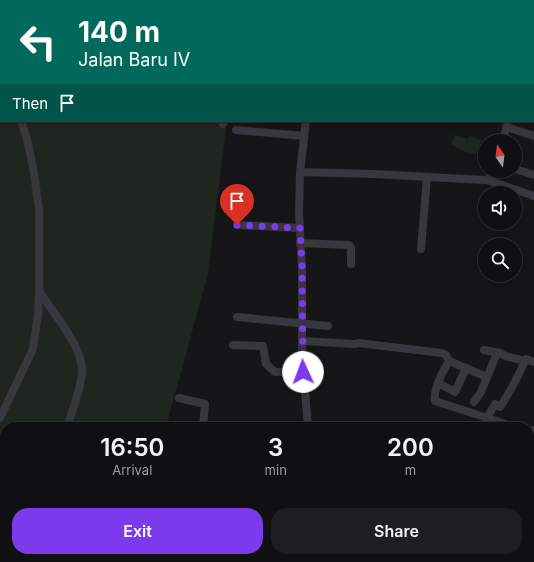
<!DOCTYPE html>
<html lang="en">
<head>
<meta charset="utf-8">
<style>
  :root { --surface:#101012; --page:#1e1e20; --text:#f1f3f6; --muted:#9c9d9f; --line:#303032; --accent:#7c3aed }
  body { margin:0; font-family:Inter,sans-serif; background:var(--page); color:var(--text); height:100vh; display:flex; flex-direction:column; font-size:15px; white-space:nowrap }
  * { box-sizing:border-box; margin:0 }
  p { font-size:13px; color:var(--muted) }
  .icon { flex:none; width:22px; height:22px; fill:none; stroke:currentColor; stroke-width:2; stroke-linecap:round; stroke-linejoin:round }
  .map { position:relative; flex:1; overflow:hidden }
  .drawer { position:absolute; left:0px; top:422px; width:534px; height:140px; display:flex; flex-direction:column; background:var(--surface); border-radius:16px 16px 0 0; box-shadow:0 2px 6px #0003,0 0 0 1px var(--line) }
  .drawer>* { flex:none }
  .guide { position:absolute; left:0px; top:0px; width:534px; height:122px; box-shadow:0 2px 6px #0003,0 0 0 1px var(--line); background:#00695c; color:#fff; overflow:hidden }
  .needle { width:26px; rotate:346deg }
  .controls { position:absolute; left:478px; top:134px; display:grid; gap:8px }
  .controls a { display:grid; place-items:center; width:44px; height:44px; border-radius:50%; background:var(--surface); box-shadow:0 2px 6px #0003,0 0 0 1px var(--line); font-size:20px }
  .pin { position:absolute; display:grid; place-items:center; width:34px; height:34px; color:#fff; margin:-41px -17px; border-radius:50% 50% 50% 0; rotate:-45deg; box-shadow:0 0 4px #0007 }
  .pin .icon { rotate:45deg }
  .me { position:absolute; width:44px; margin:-22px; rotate:358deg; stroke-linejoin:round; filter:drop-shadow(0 0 3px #0008) }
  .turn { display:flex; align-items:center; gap:14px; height:84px; padding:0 12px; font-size:18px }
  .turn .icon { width:52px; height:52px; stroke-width:2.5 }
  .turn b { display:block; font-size:28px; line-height:34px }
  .then { display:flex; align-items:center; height:38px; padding:0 12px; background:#0003; gap:8px; font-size:15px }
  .eta { display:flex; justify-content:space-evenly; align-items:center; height:68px; text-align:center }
  .eta b { font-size:24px; font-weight:600; line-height:28px }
  .cta { display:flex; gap:8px; margin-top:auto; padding:8px 12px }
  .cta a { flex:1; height:46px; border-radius:16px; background:var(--accent); color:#fff; font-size:16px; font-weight:600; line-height:46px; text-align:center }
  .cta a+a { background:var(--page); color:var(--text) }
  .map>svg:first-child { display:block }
  .green { fill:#1e261f }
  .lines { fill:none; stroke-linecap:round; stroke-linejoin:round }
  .minor { stroke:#37383d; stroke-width:8 }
  .route { stroke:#7c3aed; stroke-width:7; stroke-dasharray:0 12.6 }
</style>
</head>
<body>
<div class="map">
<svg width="534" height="562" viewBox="0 0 534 562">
  <rect width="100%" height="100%" fill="#161618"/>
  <g class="green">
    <polygon points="0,0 218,0 1,1 1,121 227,121 208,273 166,427 5,427 5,557 140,557 139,562 0,562"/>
    <polygon points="455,135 468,139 469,136 481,140 476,154 466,152 451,144"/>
  </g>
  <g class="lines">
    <g class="minor">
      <polyline points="390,0 391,1"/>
      <polyline points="424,0 425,1"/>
      <polyline points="526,0 526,1"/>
      <polyline points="42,1 42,0"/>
      <polyline points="236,1 236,0"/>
      <polyline points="324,1 324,0"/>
      <polyline points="533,9 534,5"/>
      <polyline points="533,96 534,96"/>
      <polyline points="306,121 300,172 299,212 302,267 302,356 308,427"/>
      <polyline points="223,124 224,121"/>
      <polyline points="506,127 534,136"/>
      <polyline points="236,130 304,136"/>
      <polyline points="503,141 508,121"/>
      <polyline points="515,169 534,175"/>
      <path d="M300 172 374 174 484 180C489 180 493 176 496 171"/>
      <polyline points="487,180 534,196"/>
      <polyline points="237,225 300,228"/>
      <polyline points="300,243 349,245 351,248 351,264"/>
      <polyline points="421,249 427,177"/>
      <path d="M39 291C52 311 81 345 82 368 83 384 72 411 67 427"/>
      <polyline points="237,317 328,326"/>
      <polyline points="303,341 355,344 358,343 442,353 446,355 449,361 487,377"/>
      <polyline points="233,345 263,346 266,364 275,372 303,371"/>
      <polyline points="484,350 500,353 505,356 525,361 526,359 534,362"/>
      <path d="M449 361C443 371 433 390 435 401L515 427"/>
      <polyline points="438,383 455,392 466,368"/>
      <polyline points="179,398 205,404 203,427"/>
      <polyline points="474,402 481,392 497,353"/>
      <polyline points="0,418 33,349 38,314 39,291 39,208 33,168 27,139 21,121"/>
      <path d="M487 418 495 404 500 407C510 392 518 377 525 361"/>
      <polyline points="529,431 534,430"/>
      <polyline points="529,479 534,479"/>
      <polyline points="42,557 42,562"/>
      <polyline points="328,557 329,562"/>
      <polyline points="412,557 413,562"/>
      <polyline points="446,557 448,562"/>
      <polyline points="466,557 467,562"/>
      <polyline points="496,557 499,562"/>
    </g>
  </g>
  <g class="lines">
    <polyline class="route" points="237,225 300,228 302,267 303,372"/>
  </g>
</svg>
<div class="controls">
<a><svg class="needle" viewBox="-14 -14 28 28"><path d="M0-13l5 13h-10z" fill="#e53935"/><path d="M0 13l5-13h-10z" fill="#9c9d9f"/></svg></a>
<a><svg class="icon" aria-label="sound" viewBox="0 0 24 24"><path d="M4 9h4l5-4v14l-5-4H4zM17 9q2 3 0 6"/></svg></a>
<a><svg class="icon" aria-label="search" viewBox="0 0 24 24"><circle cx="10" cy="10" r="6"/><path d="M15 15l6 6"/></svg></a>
</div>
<div class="pin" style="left:237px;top:225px;background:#d93025"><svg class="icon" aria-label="arrive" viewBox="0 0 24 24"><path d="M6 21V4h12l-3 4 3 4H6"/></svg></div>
<svg class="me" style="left:303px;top:372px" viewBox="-20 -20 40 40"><circle r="19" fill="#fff"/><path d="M0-13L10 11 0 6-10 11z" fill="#7c3aed"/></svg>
<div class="guide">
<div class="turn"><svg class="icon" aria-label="left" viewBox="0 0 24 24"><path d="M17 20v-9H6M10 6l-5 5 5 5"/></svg><div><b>140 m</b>Jalan Baru IV</div></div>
<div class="then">Then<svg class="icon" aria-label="arrive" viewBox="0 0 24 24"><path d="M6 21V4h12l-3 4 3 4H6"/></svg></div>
</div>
<section class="drawer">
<div class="eta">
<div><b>16:50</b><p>Arrival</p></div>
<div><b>3</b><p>min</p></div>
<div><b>200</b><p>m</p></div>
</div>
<div class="cta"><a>Exit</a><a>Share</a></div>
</section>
</div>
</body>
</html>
